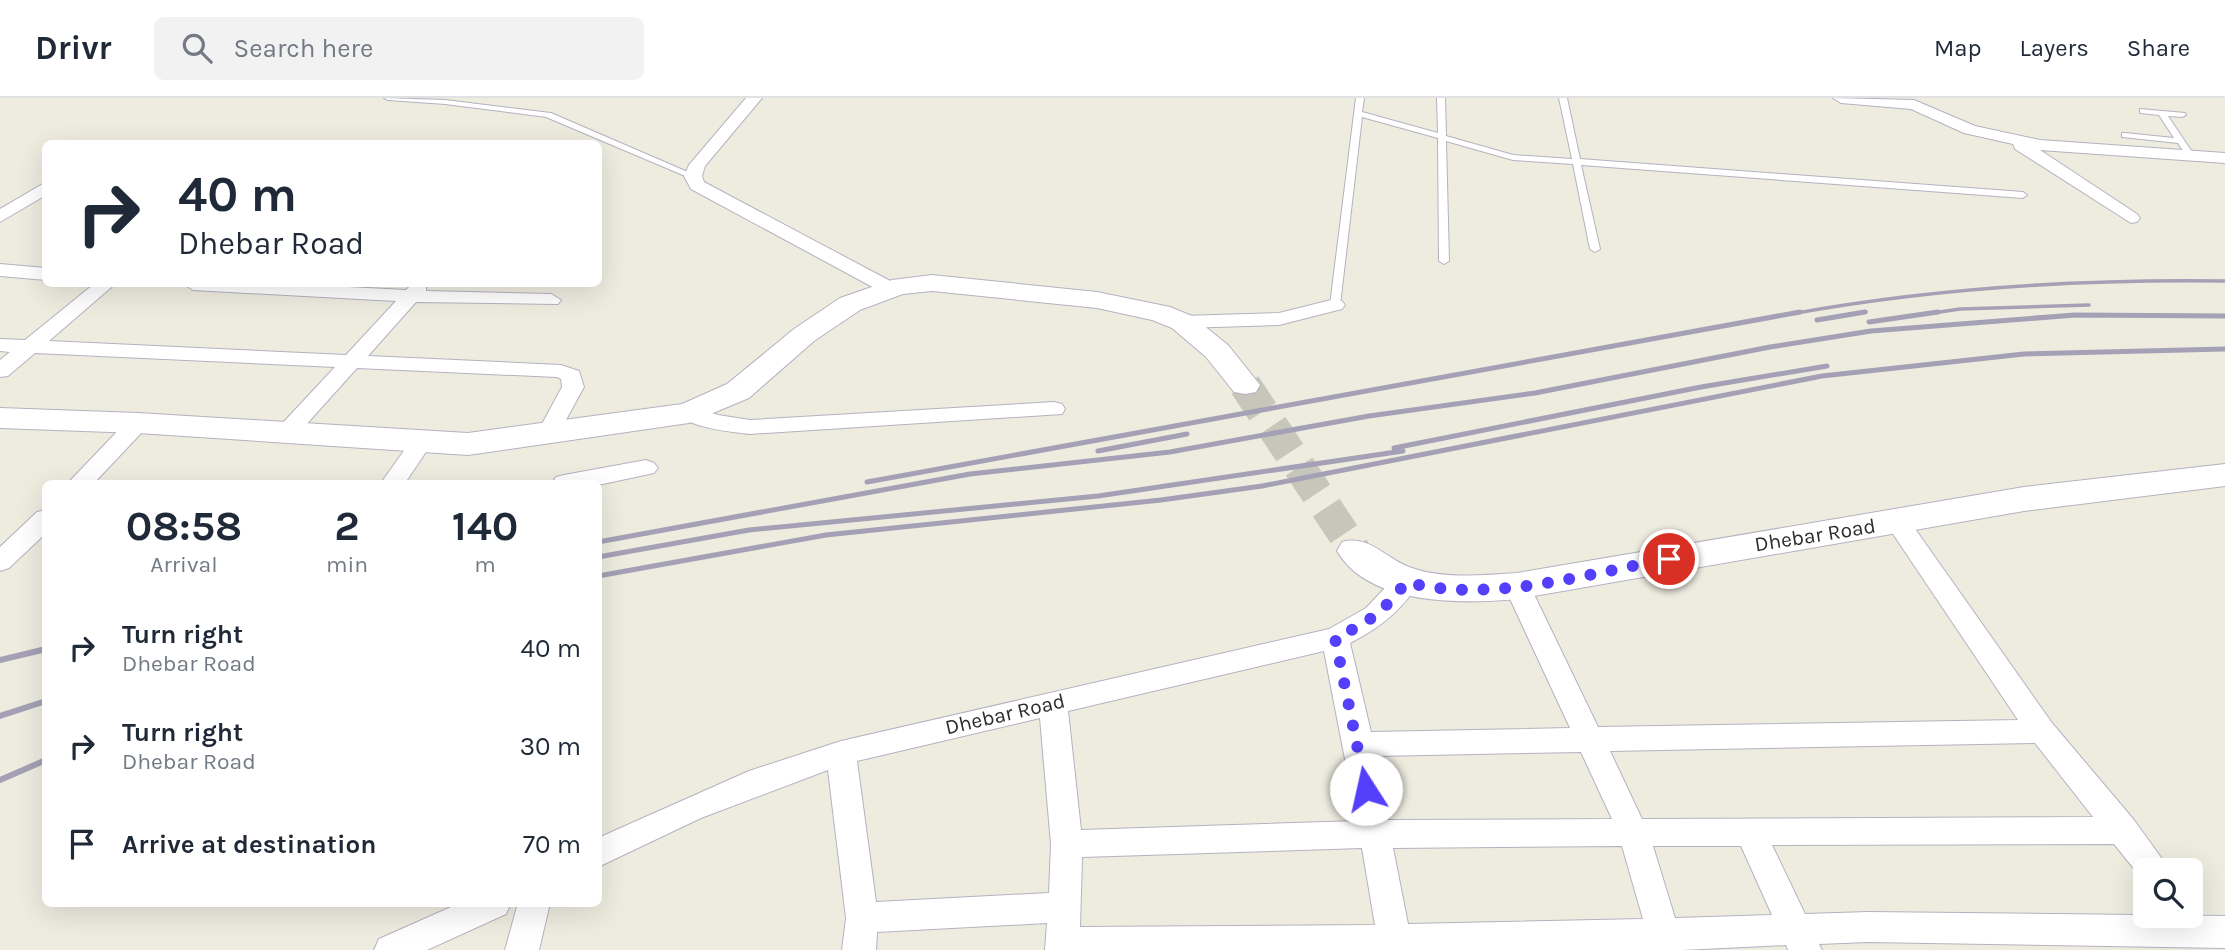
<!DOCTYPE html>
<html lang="en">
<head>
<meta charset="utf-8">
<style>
  :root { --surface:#fff; --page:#f2f2f3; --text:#1f2937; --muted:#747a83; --line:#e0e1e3 }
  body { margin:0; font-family:Karla,sans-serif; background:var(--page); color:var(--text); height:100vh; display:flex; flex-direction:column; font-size:26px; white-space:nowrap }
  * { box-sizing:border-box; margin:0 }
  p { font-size:23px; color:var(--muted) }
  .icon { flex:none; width:38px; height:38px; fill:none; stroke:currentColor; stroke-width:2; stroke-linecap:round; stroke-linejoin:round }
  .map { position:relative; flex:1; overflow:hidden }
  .panel { position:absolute; left:42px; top:382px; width:560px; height:427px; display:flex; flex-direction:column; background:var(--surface); border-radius:10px; box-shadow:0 7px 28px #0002 }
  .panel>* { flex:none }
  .banner { position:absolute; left:42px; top:42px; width:560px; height:147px; border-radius:10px; box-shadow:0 7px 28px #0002; background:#fff; color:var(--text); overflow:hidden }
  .buttons { position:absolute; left:2133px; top:760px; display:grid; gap:14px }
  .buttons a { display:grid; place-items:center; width:70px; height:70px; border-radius:10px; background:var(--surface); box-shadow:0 7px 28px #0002; font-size:35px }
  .pin { position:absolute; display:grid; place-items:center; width:60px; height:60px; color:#fff; margin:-30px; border:4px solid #fff; border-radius:50%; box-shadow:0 2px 7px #0007 }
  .me { position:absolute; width:77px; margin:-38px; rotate:350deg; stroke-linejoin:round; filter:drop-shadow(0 0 5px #0008) }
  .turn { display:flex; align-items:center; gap:24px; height:147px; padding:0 21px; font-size:32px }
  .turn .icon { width:91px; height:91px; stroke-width:2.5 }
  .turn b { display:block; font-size:49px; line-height:60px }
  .eta { display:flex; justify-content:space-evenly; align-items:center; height:119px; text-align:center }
  .eta b { font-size:42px; font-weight:700; line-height:49px }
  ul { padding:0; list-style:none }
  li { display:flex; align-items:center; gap:21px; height:98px; padding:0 21px }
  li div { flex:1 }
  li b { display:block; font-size:26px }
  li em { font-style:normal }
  header { display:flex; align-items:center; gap:42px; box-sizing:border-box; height:98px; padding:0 35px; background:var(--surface); border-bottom:2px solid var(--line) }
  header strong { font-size:33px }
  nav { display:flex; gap:38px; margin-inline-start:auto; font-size:24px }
  .search { width:490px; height:63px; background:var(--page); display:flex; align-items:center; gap:18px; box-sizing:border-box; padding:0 24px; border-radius:10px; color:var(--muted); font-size:26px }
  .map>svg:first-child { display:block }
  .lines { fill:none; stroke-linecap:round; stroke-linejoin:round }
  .secondary-tunnel { stroke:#c7c6bb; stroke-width:32; stroke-dasharray:32 17; stroke-linecap:butt }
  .lane-casing { stroke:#b4b2c0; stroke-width:2 }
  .street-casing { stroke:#b4b2c0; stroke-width:2 }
  .secondary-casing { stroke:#b4b2c0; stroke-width:2 }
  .lane { fill:#fff; fill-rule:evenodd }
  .street { fill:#fff; fill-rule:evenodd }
  .secondary { fill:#fff; fill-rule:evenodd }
  .rail-far2 { stroke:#a4a1b6; stroke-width:3.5 }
  .rail-far1 { stroke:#a4a1b6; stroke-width:5 }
  .rail { stroke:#a4a1b6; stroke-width:6 }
  .route { stroke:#543ffa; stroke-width:12; stroke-dasharray:0 21.6 }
  .labels { text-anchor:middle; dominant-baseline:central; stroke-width:6; stroke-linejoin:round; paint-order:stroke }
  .street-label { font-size:21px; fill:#2c2c2c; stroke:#fff }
</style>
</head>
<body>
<header>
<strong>Drivr</strong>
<div class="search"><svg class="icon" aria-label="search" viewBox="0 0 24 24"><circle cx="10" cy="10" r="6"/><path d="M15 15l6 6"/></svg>Search here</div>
<nav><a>Map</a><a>Layers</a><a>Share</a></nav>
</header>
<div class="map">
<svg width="2225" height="852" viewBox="0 0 2225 852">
  <rect width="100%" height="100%" fill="#eeecdf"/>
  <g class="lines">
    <polyline class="secondary-tunnel" points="1245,287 1355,453"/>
    <g class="lane-casing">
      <g id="lane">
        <polygon points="384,0 445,2 551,15 697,78 690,80 546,19 445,6 388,2"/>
        <polygon points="1356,0 1364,0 1362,14 1438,35 1437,0 1445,0 1446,38 1513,57 1572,61 1559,0 1567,0 1580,61 2023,94 2027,97 2023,100 1581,67 1600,151 1595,154 1590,151 1573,66 1513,62 1446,43 1449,163 1444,166 1439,163 1438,40 1362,19 1340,207 1335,210 1330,207"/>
        <polygon points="2140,11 2185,15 2186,17 2182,19 2168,18 2194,57 2193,59 2187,59 2178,45 2122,39 2122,35 2125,35 2174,40 2159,17 2140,15"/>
      </g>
    </g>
    <g class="street-casing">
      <g id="street">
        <polygon points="746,0 762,0 705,68 702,78 704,84 894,185 897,189 894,193 880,193 691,91 684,78 689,67"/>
        <polygon points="1833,0 1914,2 1975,28 2040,42 2225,55 2225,65 2040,52 2137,116 2140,120 2137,124 2131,125 2015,51 2013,46 1964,35 1911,11 1841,5"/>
        <polygon points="46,84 46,97 0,124 0,111"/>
        <polygon points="0,166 46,170 46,182 0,178"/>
        <polygon points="94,186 115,186 49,243 346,257 396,203 193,192 184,186 290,186 406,192 412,186 426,186 426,193 551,196 561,202 558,206 416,204 368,258 561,267 579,273 584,289 555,342 539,342 536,337 562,289 561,281 557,279 357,270 295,339 279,339 276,334 279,329 335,269 35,255 8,278 0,279 0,262 10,254 0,253 0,241 25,242"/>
        <polygon points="1335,201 1342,203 1345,207 1342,211 1279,227 1182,230 1172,224 1182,218 1279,215"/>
        <path d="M1054 304 1062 306 1065 311 1062 316 750 336C732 334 688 330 678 315L689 308 718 317 750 322Z"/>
        <polygon points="138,318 146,320 149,325 146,330 94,385 68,385 130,320"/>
        <polygon points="421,338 429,340 432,345 405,385 381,385 413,340"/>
        <polygon points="646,362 654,365 658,370 654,375 598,387 552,385 556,379 564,377"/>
        <polygon points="46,412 46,435 9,470 0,473 0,449 37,414"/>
        <path d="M1897 416 1906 418 2052 625 2134 722 2170 772H2146V783L2143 782 2114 746 1772 747 1805 816 1868 814 2225 818V850L1868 844 1819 846 1822 852H1788L1786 847 1682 852H1045L1047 825 877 834 876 852H842L846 820 828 672 701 720 598 769V740L749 673 841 643 1329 531 1366 510 1397 477 1406 475 1415 477 1419 484C1403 512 1378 531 1350 545L1371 634 1570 630 1504 488 1508 481 1517 479 1526 481 1530 488 1598 629 2018 622 1885 424 1888 418ZM1324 553 1357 723 1081 732 1068 613ZM1040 620 1051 746 1049 795 876 804 857 663ZM2035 645 2093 719 1642 721 1610 653ZM1581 654 1612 721 1388 722 1376 658ZM1622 748 1643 821 1408 826 1393 750ZM1653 748H1741L1772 817 1675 820ZM1362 750 1375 827 1080 829 1082 759Z"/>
        <polygon points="460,805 511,805 506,816 427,852 374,852 379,841"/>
        <polygon points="518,805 550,805 539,852 505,852"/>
      </g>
    </g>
    <g class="secondary-casing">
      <g id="secondary">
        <polygon points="932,177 1097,194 1170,209 1192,218 1228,247 1260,287 1256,294 1245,296 1234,294 1206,259 1172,230 1152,222 1097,210 932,193 903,196 860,212 814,243 749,300 689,325 468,357 138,335 0,330 0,310 138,315 468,335 682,306 727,286 794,231 840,200 892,182"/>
        <path d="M2225 366V388L2024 413 1517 501C1463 506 1369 508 1337 453L1342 444C1371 436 1388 464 1415 471 1447 481 1484 477 1517 475L2024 389Z"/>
      </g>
    </g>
    <use href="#lane" class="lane"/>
    <use href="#street" class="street"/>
    <use href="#secondary" class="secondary"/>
    <g class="rail-far2">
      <path d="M1791 216C1934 190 2080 181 2225 183"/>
      <polyline points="1854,216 1866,214"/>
      <polyline points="1926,216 1960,211 2089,207"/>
    </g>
    <g class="rail-far1">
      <polyline points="1817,222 1865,214"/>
      <polyline points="1869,224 1938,214"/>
      <polyline points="1394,350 1701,289 1827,268"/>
      <polyline points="1098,353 1187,336"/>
      <polyline points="867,384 1800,214"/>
      <polyline points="598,444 970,376 1170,354 1369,318 1535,295 1770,249 1871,233 2075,217 2225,218"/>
      <polyline points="598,459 749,432 1098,398 1403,353"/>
      <polyline points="598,478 826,437 1161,402 1262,388 1822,278 2024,256 2225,251"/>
    </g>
    <g class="rail">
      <polyline points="0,562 46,551"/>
      <polyline points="0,618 46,603"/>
      <polyline points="0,682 46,662"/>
    </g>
  </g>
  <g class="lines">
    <path class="route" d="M1366 691 1335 540C1370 524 1383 514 1406 484 1491 506 1584 476 1669 461"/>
  </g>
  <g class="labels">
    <g class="street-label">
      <text transform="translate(1815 437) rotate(-9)">Dhebar Road</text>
      <text transform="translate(1005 616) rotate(-13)">Dhebar Road</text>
    </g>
  </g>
</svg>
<div class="buttons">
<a><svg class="icon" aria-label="search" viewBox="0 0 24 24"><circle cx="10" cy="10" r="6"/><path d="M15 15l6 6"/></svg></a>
</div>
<div class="pin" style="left:1669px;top:461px;background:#d93025"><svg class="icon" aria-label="arrive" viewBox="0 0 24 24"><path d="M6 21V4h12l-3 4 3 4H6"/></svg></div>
<svg class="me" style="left:1366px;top:691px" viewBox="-20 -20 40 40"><circle r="19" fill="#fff"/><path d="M0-13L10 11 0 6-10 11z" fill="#543ffa"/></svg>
<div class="banner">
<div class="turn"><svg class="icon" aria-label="right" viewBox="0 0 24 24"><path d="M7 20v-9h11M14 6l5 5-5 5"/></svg><div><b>40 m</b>Dhebar Road</div></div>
</div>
<section class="panel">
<div class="eta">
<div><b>08:58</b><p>Arrival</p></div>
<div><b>2</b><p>min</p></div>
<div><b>140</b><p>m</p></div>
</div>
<ul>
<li><svg class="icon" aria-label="right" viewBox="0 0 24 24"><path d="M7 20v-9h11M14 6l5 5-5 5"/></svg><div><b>Turn right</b><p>Dhebar Road</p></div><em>40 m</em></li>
<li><svg class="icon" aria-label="right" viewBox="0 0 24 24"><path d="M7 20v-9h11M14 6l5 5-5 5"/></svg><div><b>Turn right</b><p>Dhebar Road</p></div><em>30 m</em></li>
<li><svg class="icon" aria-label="arrive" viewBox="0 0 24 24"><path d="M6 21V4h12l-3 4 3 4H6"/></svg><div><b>Arrive at destination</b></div><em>70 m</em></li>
</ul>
</section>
</div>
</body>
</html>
